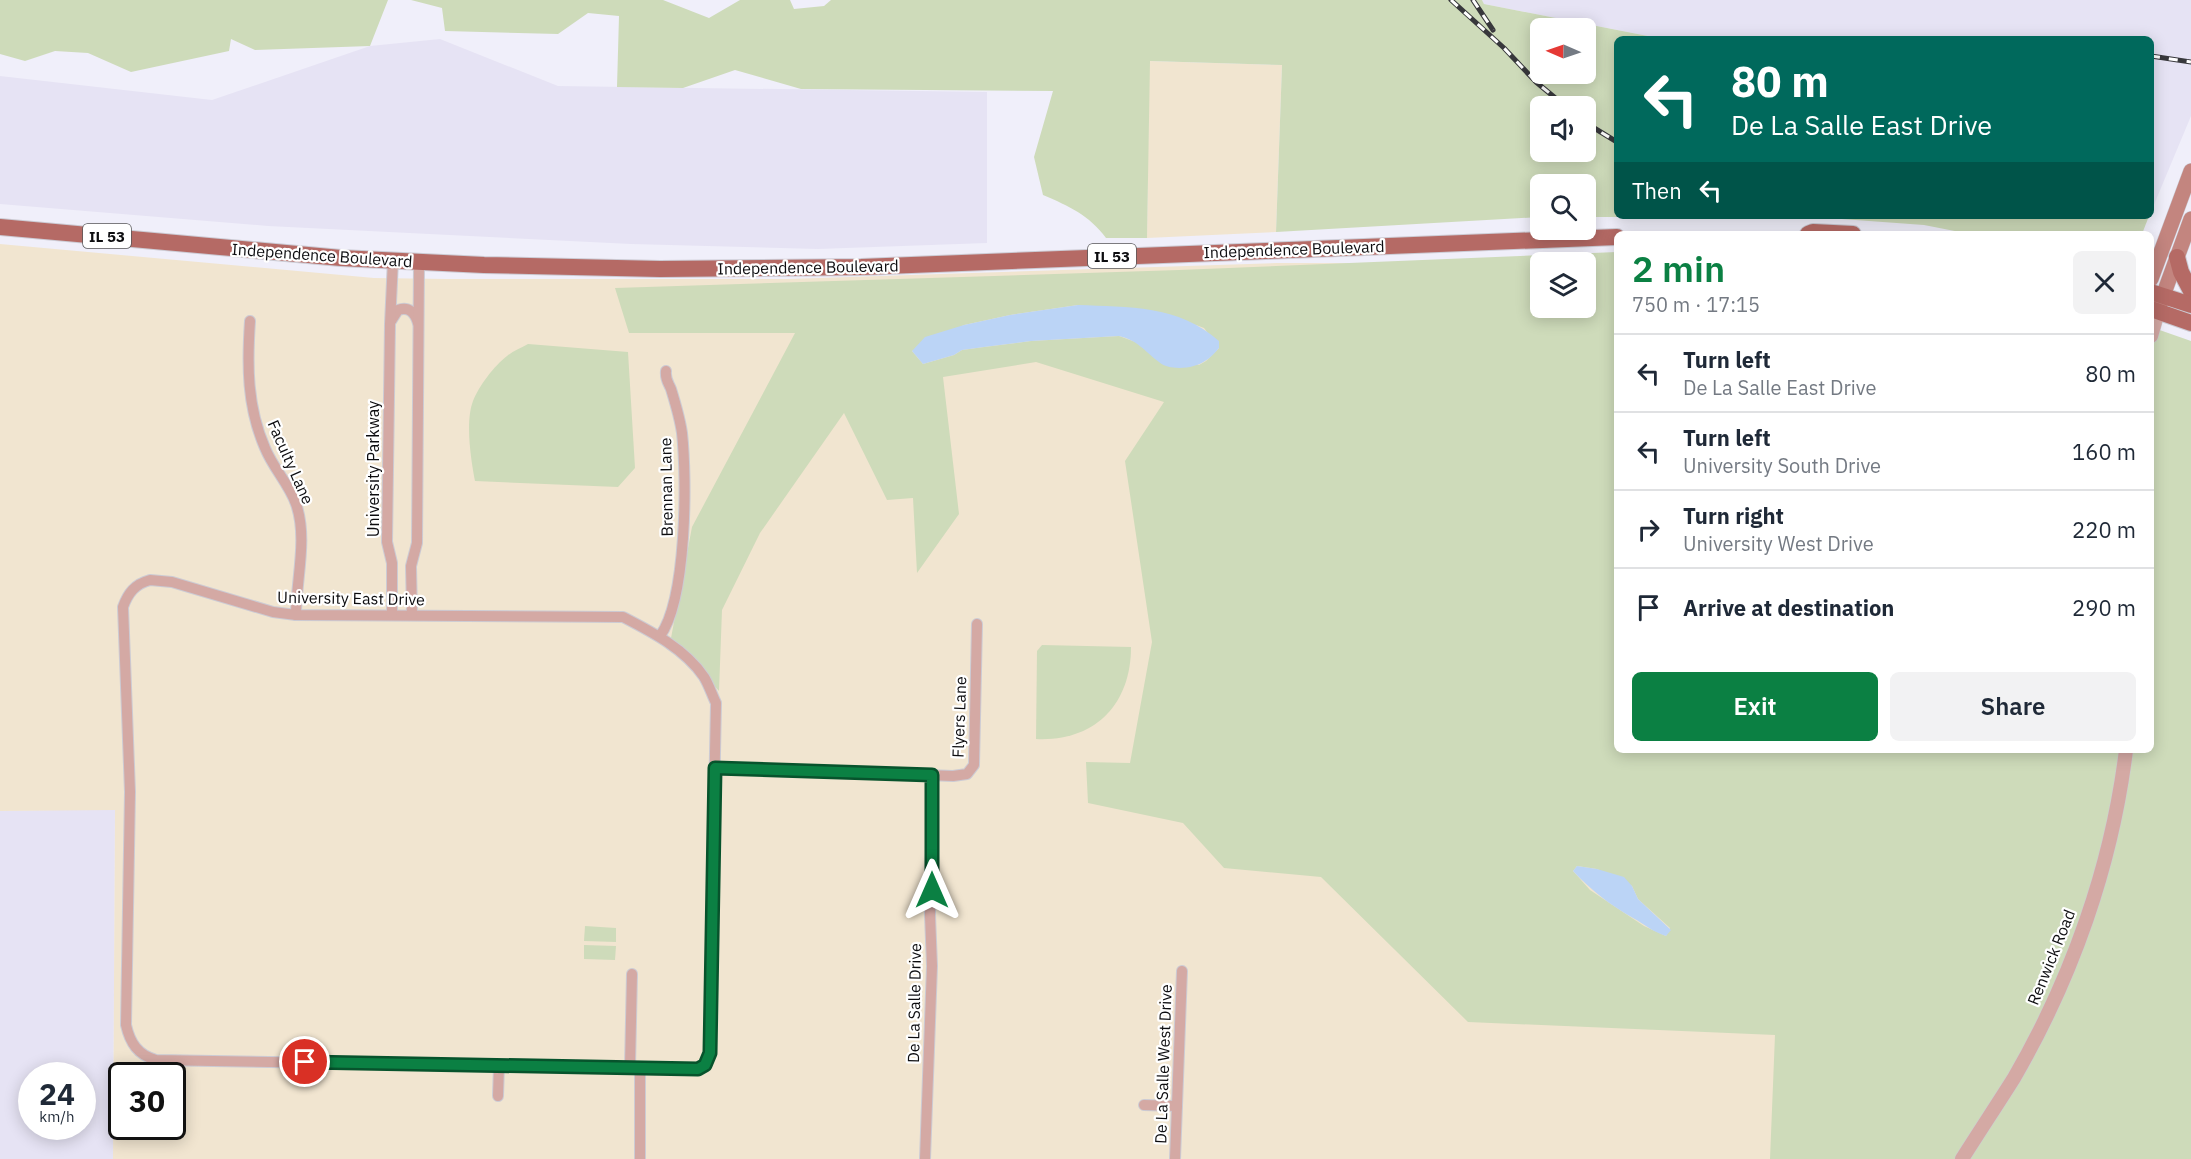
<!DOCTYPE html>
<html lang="en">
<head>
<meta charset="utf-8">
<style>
  :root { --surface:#fff; --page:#f2f2f3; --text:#1f2937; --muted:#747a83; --line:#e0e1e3; --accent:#0b8043 }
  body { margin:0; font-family:"IBM Plex Sans",sans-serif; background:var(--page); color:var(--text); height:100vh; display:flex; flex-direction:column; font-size:22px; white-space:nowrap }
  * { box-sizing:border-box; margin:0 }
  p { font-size:20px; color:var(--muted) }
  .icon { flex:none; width:33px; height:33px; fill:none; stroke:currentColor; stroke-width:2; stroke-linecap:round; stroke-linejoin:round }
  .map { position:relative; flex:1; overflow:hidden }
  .drawer { position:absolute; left:1614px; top:231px; width:540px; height:522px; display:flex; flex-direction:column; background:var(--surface); border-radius:9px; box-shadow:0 3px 15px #0003 }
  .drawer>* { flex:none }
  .top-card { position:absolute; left:1614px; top:36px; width:540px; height:183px; border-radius:9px; box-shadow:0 3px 15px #0003; background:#00695c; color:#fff; overflow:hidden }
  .needle { width:39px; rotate:272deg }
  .controls { position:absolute; left:1530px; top:18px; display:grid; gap:12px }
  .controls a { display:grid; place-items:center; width:66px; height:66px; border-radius:9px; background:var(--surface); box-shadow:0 3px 15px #0003; font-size:30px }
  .speed { position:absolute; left:18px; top:1062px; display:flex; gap:12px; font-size:30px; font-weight:700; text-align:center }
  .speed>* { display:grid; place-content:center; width:78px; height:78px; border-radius:50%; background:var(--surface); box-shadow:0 3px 15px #0003; line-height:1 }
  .speed small { font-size:15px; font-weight:400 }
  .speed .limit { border:3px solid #111; border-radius:9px; background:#fff; color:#111 }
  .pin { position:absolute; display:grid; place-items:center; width:51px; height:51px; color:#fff; margin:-26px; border:3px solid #fff; border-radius:50%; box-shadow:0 2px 6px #0007 }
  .me { position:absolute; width:66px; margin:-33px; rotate:0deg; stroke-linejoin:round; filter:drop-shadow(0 0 4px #0008) }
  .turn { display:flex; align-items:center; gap:21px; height:126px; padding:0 18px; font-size:27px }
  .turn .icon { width:78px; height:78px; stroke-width:2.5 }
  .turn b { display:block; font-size:42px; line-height:51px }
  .then { display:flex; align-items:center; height:57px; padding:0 18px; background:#0003; gap:12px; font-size:22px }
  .round { display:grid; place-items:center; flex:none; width:63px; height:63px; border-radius:9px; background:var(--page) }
  .head { display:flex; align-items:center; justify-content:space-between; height:102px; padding:0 18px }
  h1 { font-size:36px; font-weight:600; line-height:45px; color:var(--accent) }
  .button { display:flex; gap:12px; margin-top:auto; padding:12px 18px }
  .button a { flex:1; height:69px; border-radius:9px; background:var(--accent); color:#fff; font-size:24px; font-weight:600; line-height:69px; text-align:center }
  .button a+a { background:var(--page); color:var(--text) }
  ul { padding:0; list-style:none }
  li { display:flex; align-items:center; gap:18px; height:78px; padding:0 18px; border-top:2px solid var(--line) }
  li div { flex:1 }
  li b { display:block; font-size:22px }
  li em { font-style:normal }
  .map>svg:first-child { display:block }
  .built { fill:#e6e3f4; fill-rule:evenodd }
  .education { fill:#f1e5d0; fill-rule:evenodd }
  .green { fill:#cedbba; fill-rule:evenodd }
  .water { fill:#bbd4f6 }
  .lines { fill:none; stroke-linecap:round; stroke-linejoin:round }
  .minor-casing { stroke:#cccbd4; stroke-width:12 }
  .tertiary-casing { stroke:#cccbd4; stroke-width:15 }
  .secondary-casing { stroke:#cccbd4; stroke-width:16 }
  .primary-casing { stroke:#cccbd4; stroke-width:18 }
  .minor { stroke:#d4a9a4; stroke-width:10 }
  .tertiary { stroke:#d4a9a4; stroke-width:14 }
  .secondary { stroke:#c3857f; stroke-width:15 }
  .primary { stroke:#b56a65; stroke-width:16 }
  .rail-casing { stroke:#38383c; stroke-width:5 }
  .rail { stroke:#fff; stroke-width:3; stroke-dasharray:9; stroke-linecap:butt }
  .route-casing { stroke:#07532c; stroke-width:15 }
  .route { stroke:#0b8043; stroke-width:10 }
  .labels { text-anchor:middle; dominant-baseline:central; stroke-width:4.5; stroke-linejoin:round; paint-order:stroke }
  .shield { fill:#fff; stroke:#555557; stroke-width:1.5 }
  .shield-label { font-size:15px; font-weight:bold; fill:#0c0c0f }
  .street-label { font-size:16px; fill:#0c0c0f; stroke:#fff }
</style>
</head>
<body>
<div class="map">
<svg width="2191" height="1159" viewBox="0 0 2191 1159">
  <rect width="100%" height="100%" fill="#f0effa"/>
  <g class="built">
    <polygon points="1482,0 2191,0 2191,116 2153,207 2151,206 2151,39 1663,39 1484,4"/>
    <polygon points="440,39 558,86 987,92 987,243 818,249 631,244 268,226 0,204 0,76 212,100 370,46"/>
    <path d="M115 809 113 1159H0V811ZM32 1076H82V1126H32Z"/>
  </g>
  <g class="education">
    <polygon points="1149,61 1282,65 1276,232 1147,238"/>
    <path d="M0 244 374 278 447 279H788L1277 263H1540V308H1586L1617 750 1936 1159H113L115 810 0 811ZM122 1076H172V1126H122Z"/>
  </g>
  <g class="green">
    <polygon points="0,0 388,0 370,46 255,50 231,39 229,51 131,72 88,53 55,51 25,61 0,54"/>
    <path d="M411 0H663L709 18 740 0H790L794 9 824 6 831 0H1482L1484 4 1663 39H1617V216H2149L2142 234H1970L1924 225 1814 217H1586V184H1540V217L1276 232 1282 65 1150 61 1147 238H1106C1089 215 1069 206 1043 195L1034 157 1053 91 801 89 735 70 683 88 617 87 619 16 588 13 558 34 445 31 442 8ZM1540 28H1586V74H1540ZM1540 106H1586V152H1540Z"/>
    <path d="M1617 252V750H2151V327L2191 341V1159H1770L1775 1035 1468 1022 1321 877 1224 868 1183 823 1088 803 1086 762 1130 763 1152 642 1125 461 1164 402 1036 362 943 377 959 514 917 573 913 498 887 500 844 413 760 533 722 610 719 691 671 638 692 527 795 333H629L615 288 1179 270ZM1540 262H1586V308H1540ZM1078 305 1196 325 1204 328 1219 348 1206 361 1199 365 1119 336 1031 341 984 347 962 350 954 355 923 364 912 351 964 325 1010 315ZM1577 866 1597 869 1632 886 1638 899 1670 928 1666 936 1644 926 1590 890 1573 871Z"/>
    <path d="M528 344 628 352 635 468 618 487 475 481C471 460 465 422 473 401 479 386 494 366 507 356 513 351 521 348 528 344Z"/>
    <path d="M1042 645 1131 647C1131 705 1094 742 1036 739L1037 651Z"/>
    <polygon points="585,926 616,928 616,942 584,941"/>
    <polygon points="584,945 616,946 615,960 584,959"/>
  </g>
  <g class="water">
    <path d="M1078 305C1128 307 1179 305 1219 341V348C1215 353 1210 358 1205 361 1194 369 1169 371 1159 362 1143 350 1139 341 1119 336L1031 341 984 347 962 350 954 355 923 364 912 351 925 337 964 325 1010 315Z"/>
    <path d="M1577 866 1597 869 1624 877 1632 886 1638 899 1671 930 1666 936C1653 932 1644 924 1633 918 1610 905 1591 890 1573 871Z"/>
  </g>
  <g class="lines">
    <g class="minor-casing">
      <g id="minor">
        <path d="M250 321C247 365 247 407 265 448 273 468 289 484 296 504 308 538 296 580 296 615"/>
        <path d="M391 321 398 310C409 306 415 313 418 323"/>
        <path d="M150 580 172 582 273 612 296 615 623 617C652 632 685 649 704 677 709 685 712 695 716 703L709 1053 705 1065 698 1069 156 1060C138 1055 130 1043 126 1025L130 792 123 607C128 593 135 584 150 580Z"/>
        <polyline points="392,614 392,563 387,542 390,324 393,260"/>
        <polyline points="412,614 411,566 417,543 419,262"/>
        <path d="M660 636C687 599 687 479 682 433 680 419 675 402 671 389 668 382 665 379 666 371"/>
        <polyline points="715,767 953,776 967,774 974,765 977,624"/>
        <polyline points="630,1067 632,974"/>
        <polyline points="498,1096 499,1065"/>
        <polyline points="1144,1105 1177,1106"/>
        <polyline points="640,1159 640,1067"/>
        <polyline points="925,1159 932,966 930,915 932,775"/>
        <polyline points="1175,1159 1182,971"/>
      </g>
    </g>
    <g class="tertiary-casing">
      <g id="tertiary">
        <polyline points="2151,336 2158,311"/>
        <path d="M1962 1159C1979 1132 1997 1105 2014 1078 2072 978 2112 865 2126 750"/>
      </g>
    </g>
    <g class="secondary-casing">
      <g id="secondary">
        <polyline points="2151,279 2191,171"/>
        <polyline points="2159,307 2191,219"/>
      </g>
    </g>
    <g class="primary-casing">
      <g id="primary">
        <polyline points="0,227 341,258 484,265 660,269 861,267 1617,237"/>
        <polyline points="1808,234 1813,232 1853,234"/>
        <polyline points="2177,257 2181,272 2191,291"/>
        <polyline points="2151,292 2191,305"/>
        <polyline points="2151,309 2191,323"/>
      </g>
    </g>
    <use href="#minor" class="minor"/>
    <use href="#tertiary" class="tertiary"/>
    <use href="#secondary" class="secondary"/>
    <use href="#primary" class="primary"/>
    <g class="rail-casing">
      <g id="rail">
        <polyline points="1451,0 1504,48 1536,82 1565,106"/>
        <polyline points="1473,0 1493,30"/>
        <polyline points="2151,56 2191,62"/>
        <polyline points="1586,123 1617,142"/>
      </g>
    </g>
    <use href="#rail" class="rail"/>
  </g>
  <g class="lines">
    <g class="route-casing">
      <polyline id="route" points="305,1062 698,1069 705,1065 710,1053 715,768 932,775 932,890"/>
    </g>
    <use href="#route" class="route"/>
  </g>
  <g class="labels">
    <g class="shield">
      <rect x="83" y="224" width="48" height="24" rx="4.5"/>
      <rect x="1088" y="244" width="48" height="24" rx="4.5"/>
    </g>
    <g class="shield-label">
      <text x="107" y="236">IL 53</text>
      <text x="1112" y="256">IL 53</text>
    </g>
    <g class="street-label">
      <text transform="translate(1294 249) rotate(-2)">Independence Boulevard</text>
      <text transform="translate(322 255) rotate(4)">Independence Boulevard</text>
      <text transform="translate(808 267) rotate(-1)">Independence Boulevard</text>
      <text transform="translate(291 462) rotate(66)">Faculty Lane</text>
      <text transform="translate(373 469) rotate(-90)">University Parkway</text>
      <text transform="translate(666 487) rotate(-91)">Brennan Lane</text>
      <text transform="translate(351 598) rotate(1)">University East Drive</text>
      <text transform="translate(959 717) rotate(-88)">Flyers Lane</text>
      <text transform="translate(2051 957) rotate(-68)">Renwick Road</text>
      <text transform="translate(914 1003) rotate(-89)">De La Salle Drive</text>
      <text transform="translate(1163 1064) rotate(-88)">De La Salle West Drive</text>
    </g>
  </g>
</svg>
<div class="controls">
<a><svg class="needle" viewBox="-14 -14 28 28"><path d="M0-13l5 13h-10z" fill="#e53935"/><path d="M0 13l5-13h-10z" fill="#747a83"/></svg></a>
<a><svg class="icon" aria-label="sound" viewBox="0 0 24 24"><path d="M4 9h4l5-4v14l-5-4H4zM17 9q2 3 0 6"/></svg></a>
<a><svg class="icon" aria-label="search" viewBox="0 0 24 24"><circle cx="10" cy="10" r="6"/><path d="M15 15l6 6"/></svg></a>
<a><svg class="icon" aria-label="layers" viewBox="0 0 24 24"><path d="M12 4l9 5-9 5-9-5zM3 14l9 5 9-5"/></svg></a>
</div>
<div class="speed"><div>24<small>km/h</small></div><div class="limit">30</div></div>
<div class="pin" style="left:305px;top:1062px;background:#d93025"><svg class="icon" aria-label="arrive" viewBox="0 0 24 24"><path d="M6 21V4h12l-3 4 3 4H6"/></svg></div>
<svg class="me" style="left:932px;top:890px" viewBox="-20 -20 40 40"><path d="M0-17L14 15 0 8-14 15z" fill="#0b8043" stroke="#fff" stroke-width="4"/></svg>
<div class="top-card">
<div class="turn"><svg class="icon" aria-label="left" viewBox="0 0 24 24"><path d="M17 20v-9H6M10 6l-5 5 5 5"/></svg><div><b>80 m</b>De La Salle East Drive</div></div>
<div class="then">Then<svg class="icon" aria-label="left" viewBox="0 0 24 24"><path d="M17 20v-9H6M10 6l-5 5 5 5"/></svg></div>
</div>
<section class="drawer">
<div class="head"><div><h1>2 min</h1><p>750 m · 17:15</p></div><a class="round"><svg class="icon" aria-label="close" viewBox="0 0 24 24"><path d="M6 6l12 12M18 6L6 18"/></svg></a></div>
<ul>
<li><svg class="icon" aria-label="left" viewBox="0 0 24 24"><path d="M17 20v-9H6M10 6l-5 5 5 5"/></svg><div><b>Turn left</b><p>De La Salle East Drive</p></div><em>80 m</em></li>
<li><svg class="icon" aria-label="left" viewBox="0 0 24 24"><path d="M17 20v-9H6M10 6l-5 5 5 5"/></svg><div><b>Turn left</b><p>University South Drive</p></div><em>160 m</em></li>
<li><svg class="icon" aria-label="right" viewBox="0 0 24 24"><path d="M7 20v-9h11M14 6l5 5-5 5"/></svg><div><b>Turn right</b><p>University West Drive</p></div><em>220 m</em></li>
<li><svg class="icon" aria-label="arrive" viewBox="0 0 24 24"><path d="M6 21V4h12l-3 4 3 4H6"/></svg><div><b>Arrive at destination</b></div><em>290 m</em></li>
</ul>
<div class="button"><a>Exit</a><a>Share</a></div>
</section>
</div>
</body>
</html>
